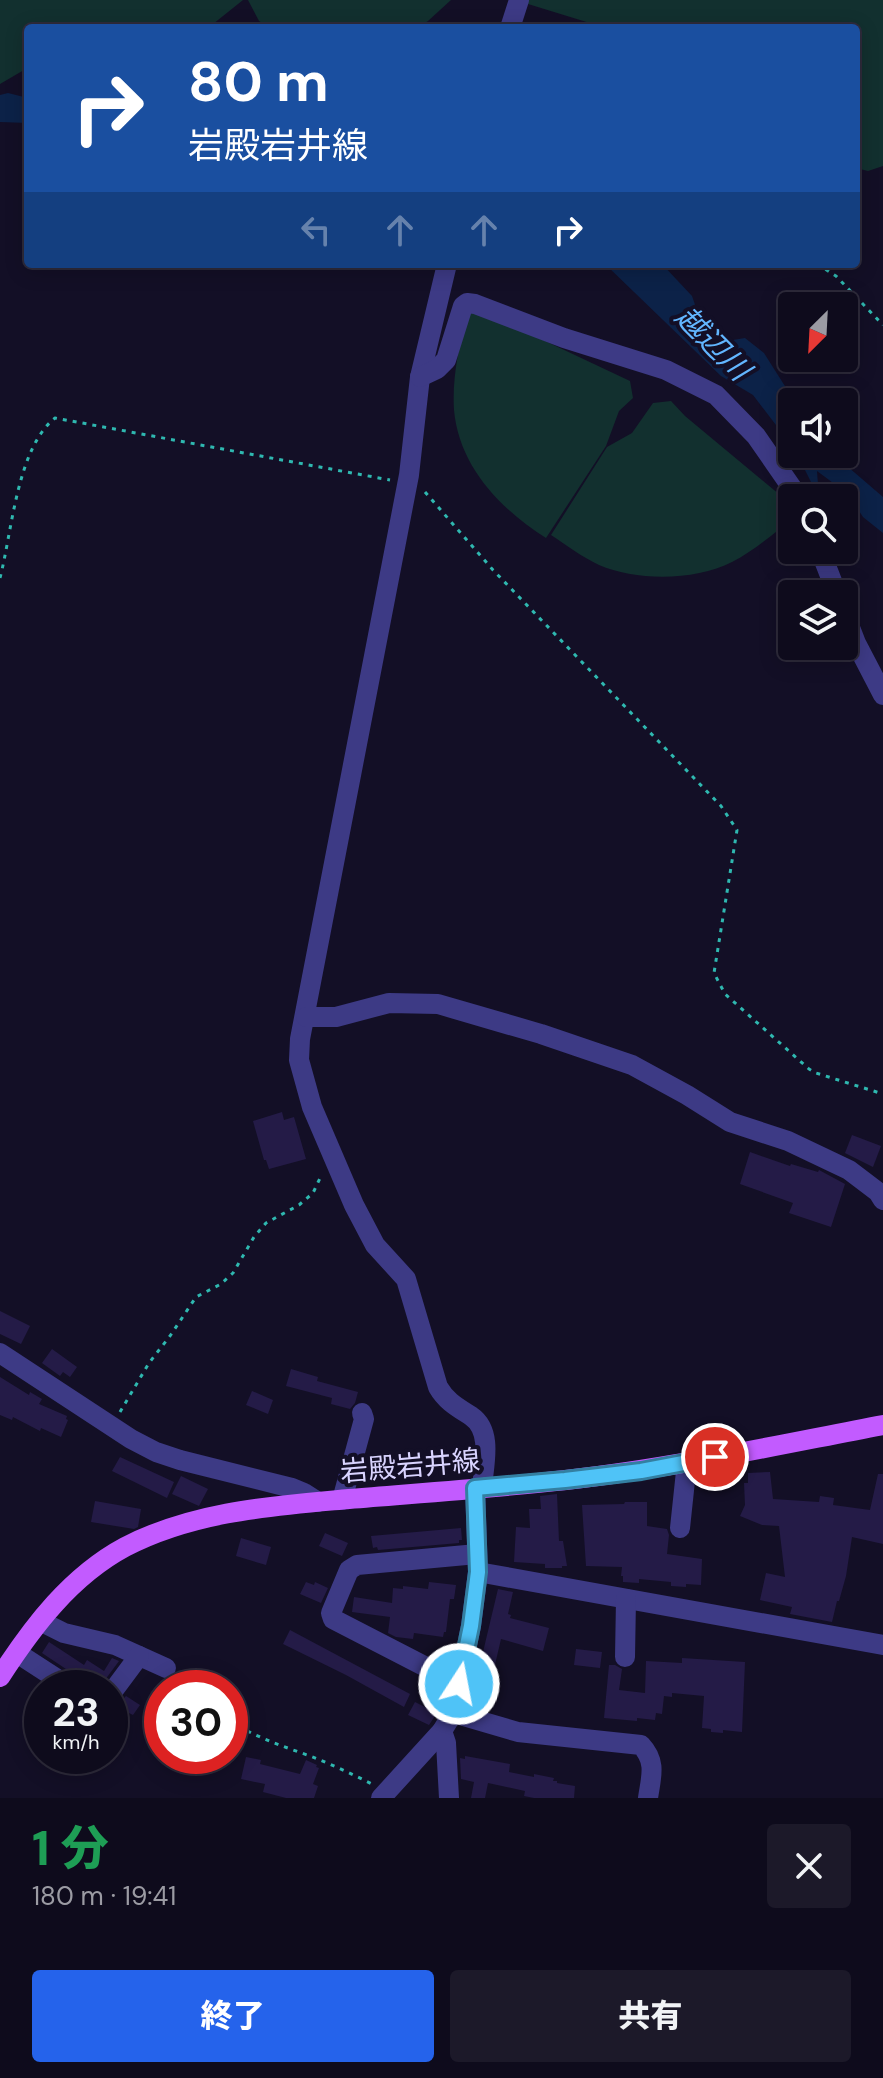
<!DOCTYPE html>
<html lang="ja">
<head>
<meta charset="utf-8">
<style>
  :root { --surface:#0e0b1c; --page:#1c1929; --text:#f1f3f6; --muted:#9b9ba3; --line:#2e2b3b; --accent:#2563eb }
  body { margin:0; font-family:"DM Sans","Noto Sans JP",sans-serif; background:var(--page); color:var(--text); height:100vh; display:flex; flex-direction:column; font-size:30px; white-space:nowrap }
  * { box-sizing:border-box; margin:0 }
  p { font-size:26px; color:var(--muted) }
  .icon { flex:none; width:44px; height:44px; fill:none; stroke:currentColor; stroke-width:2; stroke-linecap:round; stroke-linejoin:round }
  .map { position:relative; height:1798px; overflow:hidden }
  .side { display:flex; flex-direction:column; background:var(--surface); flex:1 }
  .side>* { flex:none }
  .top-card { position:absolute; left:24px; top:24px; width:836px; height:244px; border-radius:8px; box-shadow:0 4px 20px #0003,0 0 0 2px var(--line); background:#1a4fa0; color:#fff; overflow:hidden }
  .needle { width:52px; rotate:204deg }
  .buttons { position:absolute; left:778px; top:292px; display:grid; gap:16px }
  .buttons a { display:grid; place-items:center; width:80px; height:80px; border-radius:8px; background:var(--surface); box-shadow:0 4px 20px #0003,0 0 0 2px var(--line); font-size:40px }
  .speed { position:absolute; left:24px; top:1670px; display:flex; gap:16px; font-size:40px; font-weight:700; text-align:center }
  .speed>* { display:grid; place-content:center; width:104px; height:104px; border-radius:50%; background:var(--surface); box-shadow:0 4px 20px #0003,0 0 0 2px var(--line); line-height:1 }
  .speed small { font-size:20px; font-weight:400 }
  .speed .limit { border:12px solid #d22; background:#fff; color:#111 }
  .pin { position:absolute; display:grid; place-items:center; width:68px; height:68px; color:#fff; margin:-34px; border:4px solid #fff; border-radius:50%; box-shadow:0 2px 8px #0007 }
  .me { position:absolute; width:88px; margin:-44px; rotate:11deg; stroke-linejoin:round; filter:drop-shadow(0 0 6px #0008) }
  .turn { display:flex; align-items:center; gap:28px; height:168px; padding:0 32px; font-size:36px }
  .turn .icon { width:104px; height:104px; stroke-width:2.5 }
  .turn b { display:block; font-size:56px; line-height:68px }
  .lanes { display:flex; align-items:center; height:76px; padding:0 32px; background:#0003; justify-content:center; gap:40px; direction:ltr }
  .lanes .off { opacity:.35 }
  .round { display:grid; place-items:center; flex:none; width:84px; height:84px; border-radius:8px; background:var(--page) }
  .overview { display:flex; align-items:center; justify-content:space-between; height:136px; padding:0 32px }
  h1 { font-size:48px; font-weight:800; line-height:60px; color:#1e9e55 }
  .button { display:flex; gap:16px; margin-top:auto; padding:16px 32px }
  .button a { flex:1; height:92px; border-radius:8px; background:var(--accent); color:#fff; font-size:32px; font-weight:800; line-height:92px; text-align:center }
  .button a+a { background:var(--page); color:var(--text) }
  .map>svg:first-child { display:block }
  .green { fill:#12302f }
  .water { fill:#0c2248 }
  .building { fill:#241b47 }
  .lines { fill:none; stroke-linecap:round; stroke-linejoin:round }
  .path { stroke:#2fb8b0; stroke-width:3; stroke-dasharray:4 6; stroke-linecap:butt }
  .minor { stroke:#3d3a85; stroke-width:20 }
  .major { stroke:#c25bff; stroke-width:20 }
  .route-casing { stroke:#337fa1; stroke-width:20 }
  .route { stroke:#4fc3f7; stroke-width:14 }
  .labels { text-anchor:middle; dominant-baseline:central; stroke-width:8; stroke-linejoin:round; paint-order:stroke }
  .street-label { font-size:28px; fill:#d9d4ff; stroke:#130f26 }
  .water-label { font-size:30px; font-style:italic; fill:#62b6ff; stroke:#130f26 }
</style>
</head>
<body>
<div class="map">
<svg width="883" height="1798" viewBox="0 0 883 1798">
  <rect width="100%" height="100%" fill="#130f26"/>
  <g class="green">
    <polygon points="0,0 243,0 208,28 28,28 28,62 24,70 0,84"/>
    <polygon points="248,0 451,0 428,21 417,28 270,28 259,21"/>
    <polygon points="515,0 883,0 883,166 868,171 856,168 856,28 606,28"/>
    <path d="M477 309 630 381 633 398 619 411 606 446 546 538C500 509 459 466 454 410 452 378 459 347 466 317Z"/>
    <path d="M671 401 685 416 786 500 792 519C773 534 754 551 732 562 695 581 636 581 599 565 582 557 566 545 551 535L607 447 632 433 653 403Z"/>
  </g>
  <g class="water">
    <polygon points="8,93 28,98 28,123 0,122 0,95"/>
    <polygon points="605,264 662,264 692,296 700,319 722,339 733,340 745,338 764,353 795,402 792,402 792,446 753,395 721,376"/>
    <polygon points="797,454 833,454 883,497 883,533 863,517 848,494 817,471 819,498"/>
  </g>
  <g class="building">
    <polygon points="282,1112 284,1120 294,1117 306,1159 269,1169 266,1160 264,1160 253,1121"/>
    <polygon points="852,1135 881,1146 873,1167 845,1153"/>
    <polygon points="750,1152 790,1166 791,1164 818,1172 819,1170 845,1184 831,1227 789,1213 793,1203 740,1184"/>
    <polygon points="0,1311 30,1326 21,1344 0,1334"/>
    <polygon points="52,1349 77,1367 70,1377 63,1372 60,1376 42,1363"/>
    <polygon points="291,1369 318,1377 317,1381 358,1392 355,1403 350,1409 331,1404 332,1398 286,1386"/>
    <polygon points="0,1377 29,1395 30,1392 42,1399 39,1404 67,1416 66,1419 68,1420 61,1437 41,1428 40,1431 13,1417 12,1420 0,1415"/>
    <polygon points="252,1391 273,1400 268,1414 246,1405"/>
    <polygon points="120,1457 174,1482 167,1498 112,1471"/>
    <polygon points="770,1472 773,1499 819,1502 820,1496 834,1498 833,1505 870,1510 878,1474 883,1474 883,1544 852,1537 846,1576 839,1601 837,1601 832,1622 790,1614 792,1607 760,1600 766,1573 785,1577 779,1526 762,1525 740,1516 745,1505 744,1483 748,1483 748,1473"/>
    <polygon points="181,1476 208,1489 199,1506 172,1494"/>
    <polygon points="557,1494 559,1541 563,1541 567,1566 562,1566 562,1568 545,1568 545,1564 514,1562 516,1527 530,1528 529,1509 541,1509 540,1496"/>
    <polygon points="95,1501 141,1509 138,1527 134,1529 91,1522"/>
    <polygon points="625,1502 647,1502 647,1526 667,1529 669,1535 667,1554 702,1559 701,1585 686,1584 686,1587 671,1586 671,1582 639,1579 639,1583 623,1582 623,1576 621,1576 622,1567 586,1566 582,1505 624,1504"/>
    <polygon points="461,1528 462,1540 459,1540 459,1543 378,1550 377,1547 373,1548 371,1536"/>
    <polygon points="325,1533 348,1543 342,1556 319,1546"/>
    <polygon points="241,1538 271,1547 266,1565 236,1556"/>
    <polygon points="306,1582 314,1585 315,1582 328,1588 321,1603 300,1594"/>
    <polygon points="429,1582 456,1585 454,1599 450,1599 446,1632 444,1632 443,1637 414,1633 413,1639 396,1637 388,1633 390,1617 352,1612 354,1597 392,1603 393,1588 403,1589 403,1586 428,1589"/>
    <polygon points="498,1589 513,1592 508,1614 511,1615 510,1618 549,1628 543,1651 501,1639 494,1669 483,1667 477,1704 468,1702 479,1651 483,1652"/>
    <polygon points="290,1630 410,1694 404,1707 346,1675 283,1644"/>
    <polygon points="49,1642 84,1665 87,1660 104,1671 112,1658 119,1661 99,1688 89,1688 83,1684 78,1677 42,1653"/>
    <polygon points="576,1649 602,1652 600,1668 574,1665"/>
    <polygon points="682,1658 745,1662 742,1732 723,1730 723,1733 711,1732 711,1729 702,1728 704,1696 672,1693 672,1697 664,1696 662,1714 656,1713 655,1720 637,1718 637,1721 604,1718 609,1665 615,1665 622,1669 619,1690 645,1693 646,1661 682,1663"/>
    <polygon points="126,1696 140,1705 133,1715 127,1712 124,1717 121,1715 110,1733 110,1708 116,1707"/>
    <polygon points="415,1702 437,1713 429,1725 408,1715"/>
    <polygon points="465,1756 510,1764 509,1772 534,1777 534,1774 554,1778 553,1781 557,1781 557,1783 575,1786 574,1798 534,1798 524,1796 525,1791 488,1783 485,1798 471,1798 474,1782 461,1779 460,1758 465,1759"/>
    <polygon points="246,1757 261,1760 260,1764 300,1774 306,1760 317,1765 316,1767 319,1768 313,1784 318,1786 314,1798 286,1798 263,1792 265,1784 241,1779"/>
  </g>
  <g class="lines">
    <g class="path">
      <polyline points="817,264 836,276 883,325"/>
      <polyline points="425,492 493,570 721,806 737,830 714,973 725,994 809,1069 816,1073 883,1094"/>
      <path d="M0 578C12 532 17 448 55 418L390 480"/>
      <polyline points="120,1412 149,1363 170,1336 196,1297 221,1284 233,1273 254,1237 266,1223 299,1205 313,1193 322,1174"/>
      <polyline points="178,1679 188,1688"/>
      <path d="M230 1721C255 1737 282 1746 310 1756 331 1764 352 1774 372 1784"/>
    </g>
    <g class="minor">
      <polyline points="510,28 519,0"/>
      <path d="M447 264 420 377 409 475 300 1039 299 1060 312 1107 354 1205 375 1245 406 1279 438 1387C446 1401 457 1407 471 1416 493 1431 484 1464 482 1487"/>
      <polyline points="420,377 437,369 446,360 463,306 467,303 475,304 564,338 666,370 716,395 756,436 799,498"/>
      <polyline points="820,550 837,594"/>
      <polyline points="844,612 856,643 883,695"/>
      <polyline points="306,1017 336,1017 389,1003 438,1004 541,1034 632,1065 687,1095 730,1122 788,1141 849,1170 878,1192 883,1200"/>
      <polyline points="0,1353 131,1439 156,1452 180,1460 292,1488 304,1493 318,1502"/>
      <polyline points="342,1500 364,1419 362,1413"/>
      <polyline points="680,1528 687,1462"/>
      <polyline points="478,1572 883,1645"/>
      <polyline points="40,1621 64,1633 115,1645 166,1668"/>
      <polyline points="17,1653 71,1688"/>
      <polyline points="625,1657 626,1599"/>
      <polyline points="459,1684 333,1619 331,1613 349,1570 357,1565 477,1554"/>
      <polyline points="110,1695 139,1656"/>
      <path d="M453 1713 518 1732 641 1745C657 1762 651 1777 648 1798"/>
      <polyline points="442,1731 446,1743 449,1798"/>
      <polyline points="381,1798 442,1731 453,1713 471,1626 478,1572 475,1488"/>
    </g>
    <path class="major" d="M0 1677C33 1626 71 1576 125 1547 194 1511 273 1506 349 1499 421 1493 494 1488 566 1480 673 1468 778 1445 883 1425"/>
  </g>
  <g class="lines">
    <g class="route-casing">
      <polyline id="route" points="459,1684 471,1626 478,1572 475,1488 565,1480 641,1471 715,1457"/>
    </g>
    <use href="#route" class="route"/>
  </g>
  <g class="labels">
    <g class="street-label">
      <text transform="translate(410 1466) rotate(-5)">岩殿岩井線</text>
    </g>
    <g class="water-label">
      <text transform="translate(713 343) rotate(45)">越辺川</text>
    </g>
  </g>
</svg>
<div class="buttons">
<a><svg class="needle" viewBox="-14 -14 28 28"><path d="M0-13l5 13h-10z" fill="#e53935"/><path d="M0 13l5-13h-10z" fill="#9b9ba3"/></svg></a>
<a><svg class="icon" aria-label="sound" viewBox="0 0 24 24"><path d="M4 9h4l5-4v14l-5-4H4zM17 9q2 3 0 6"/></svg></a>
<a><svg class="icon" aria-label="search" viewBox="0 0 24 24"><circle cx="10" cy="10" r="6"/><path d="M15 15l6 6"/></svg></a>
<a><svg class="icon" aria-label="layers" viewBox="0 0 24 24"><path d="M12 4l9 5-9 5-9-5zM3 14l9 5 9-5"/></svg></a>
</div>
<div class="speed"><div>23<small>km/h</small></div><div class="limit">30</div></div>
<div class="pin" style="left:715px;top:1457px;background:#d93025"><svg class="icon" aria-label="arrive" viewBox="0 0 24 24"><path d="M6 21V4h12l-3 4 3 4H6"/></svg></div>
<svg class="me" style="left:459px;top:1684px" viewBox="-20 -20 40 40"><circle r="17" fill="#4fc3f7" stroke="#fff" stroke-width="3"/><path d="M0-11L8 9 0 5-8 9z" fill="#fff"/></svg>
<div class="top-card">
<div class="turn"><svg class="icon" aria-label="right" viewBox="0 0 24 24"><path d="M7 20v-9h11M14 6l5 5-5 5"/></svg><div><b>80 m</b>岩殿岩井線</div></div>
<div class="lanes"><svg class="icon off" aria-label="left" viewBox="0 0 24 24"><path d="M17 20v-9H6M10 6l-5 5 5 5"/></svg><svg class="icon off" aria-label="ahead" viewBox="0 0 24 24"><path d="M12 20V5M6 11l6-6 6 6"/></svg><svg class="icon off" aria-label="ahead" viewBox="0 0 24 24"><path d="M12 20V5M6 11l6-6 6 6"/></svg><svg class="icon" aria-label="right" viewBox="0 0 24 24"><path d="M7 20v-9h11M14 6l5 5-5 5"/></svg></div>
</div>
</div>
<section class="side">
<div class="overview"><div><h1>1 分</h1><p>180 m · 19:41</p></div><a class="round"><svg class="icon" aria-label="close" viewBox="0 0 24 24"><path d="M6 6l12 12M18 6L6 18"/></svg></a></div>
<div class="button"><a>終了</a><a>共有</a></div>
</section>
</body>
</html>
